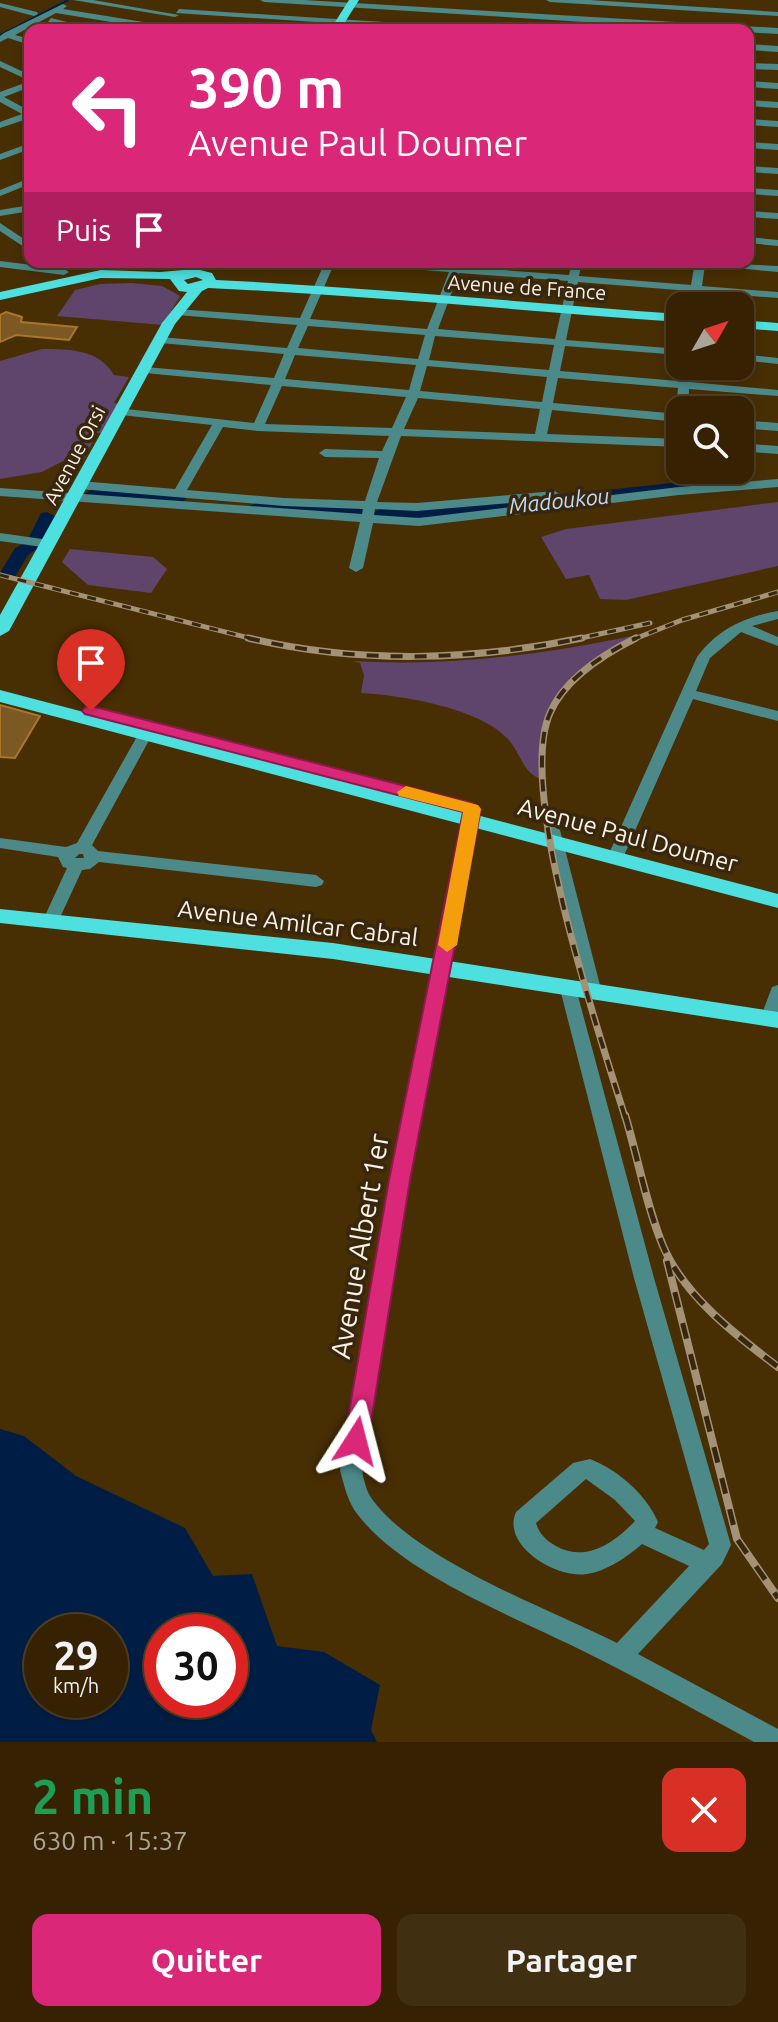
<!DOCTYPE html>
<html lang="fr">
<head>
<meta charset="utf-8">
<style>
  :root { --surface:#362202; --page:#412f11; --text:#f1f3f6; --muted:#aaa499; --line:#503f24; --accent:#db2777 }
  body { margin:0; font-family:Ubuntu,sans-serif; background:var(--page); color:var(--text); height:100vh; display:flex; flex-direction:column; font-size:30px; white-space:nowrap }
  * { box-sizing:border-box; margin:0 }
  p { font-size:26px; color:var(--muted) }
  .icon { flex:none; width:44px; height:44px; fill:none; stroke:currentColor; stroke-width:2; stroke-linecap:round; stroke-linejoin:round }
  .map { position:relative; height:1742px; overflow:hidden }
  .panel { display:flex; flex-direction:column; background:var(--surface); flex:1 }
  .panel>* { flex:none }
  .banner { position:absolute; left:24px; top:24px; width:730px; height:244px; border-radius:16px; box-shadow:0 4px 12px #0003,0 0 0 2px var(--line); background:#db2777; color:#fff; overflow:hidden }
  .needle { width:52px; rotate:51deg }
  .tools { position:absolute; left:666px; top:292px; display:grid; gap:16px }
  .tools a { display:grid; place-items:center; width:88px; height:88px; border-radius:16px; background:var(--surface); box-shadow:0 4px 12px #0003,0 0 0 2px var(--line); font-size:40px }
  .speed { position:absolute; left:24px; top:1614px; display:flex; gap:16px; font-size:40px; font-weight:700; text-align:center }
  .speed>* { display:grid; place-content:center; width:104px; height:104px; border-radius:50%; background:var(--surface); box-shadow:0 4px 12px #0003,0 0 0 2px var(--line); line-height:1 }
  .speed small { font-size:20px; font-weight:400 }
  .speed .limit { border:12px solid #d22; background:#fff; color:#111 }
  .pin { position:absolute; display:grid; place-items:center; width:68px; height:68px; color:#fff; margin:-82px -34px; border-radius:50% 50% 50% 0; rotate:-45deg; box-shadow:0 0 8px #0007 }
  .pin .icon { rotate:45deg }
  .me { position:absolute; width:88px; margin:-44px; rotate:9deg; stroke-linejoin:round; filter:drop-shadow(0 0 6px #0008) }
  .turn { display:flex; align-items:center; gap:28px; height:168px; padding:0 32px; font-size:36px }
  .turn .icon { width:104px; height:104px; stroke-width:2.5 }
  .turn b { display:block; font-size:56px; line-height:68px }
  .then { display:flex; align-items:center; height:76px; padding:0 32px; background:#0003; gap:16px; font-size:30px }
  .round { display:grid; place-items:center; flex:none; width:84px; height:84px; border-radius:16px; background:var(--page) }
  .head { display:flex; align-items:center; justify-content:space-between; height:136px; padding:0 32px }
  h1 { font-size:48px; font-weight:700; line-height:60px; color:#1e9e55 }
  .button { display:flex; gap:16px; margin-top:auto; padding:16px 32px }
  .button a { flex:1; height:92px; border-radius:16px; background:var(--accent); color:#fff; font-size:32px; font-weight:700; line-height:92px; text-align:center }
  .button a+a { background:var(--page); color:var(--text) }
  .map>svg:first-child { display:block }
  .green { fill:#5f446c }
  .water { fill:#001e45; fill-rule:evenodd }
  .lines { fill:none; stroke-linecap:round; stroke-linejoin:round }
  .stream { stroke:#001e45; stroke-width:2 }
  .river { fill:#001e45; fill-rule:evenodd }
  .building { fill:#7c5822; stroke:#a9772b; stroke-width:2 }
  .minor { fill:#4c8a89; fill-rule:evenodd }
  .major { fill:#4de0de; fill-rule:evenodd }
  .rail-far2-casing { stroke:#a49276; stroke-width:5 }
  .rail-far1-casing { stroke:#a49276; stroke-width:7 }
  .rail-casing { stroke:#a49276; stroke-width:8 }
  .rail-far2 { stroke:#37270f; stroke-width:3; stroke-dasharray:9; stroke-linecap:butt }
  .rail-far1 { stroke:#37270f; stroke-width:4; stroke-dasharray:12; stroke-linecap:butt }
  .rail { stroke:#37270f; stroke-width:5; stroke-dasharray:16; stroke-linecap:butt }
  .route { fill:#db2777; stroke:#8e194d; stroke-width:2 }
  .slow { fill:#f59e0b }
  .labels { text-anchor:middle; dominant-baseline:central; stroke-width:7; stroke-linejoin:round; paint-order:stroke }
  .far-street-label { font-size:20px; fill:#fcf1e3; stroke:#37270f }
  .far-water-label { font-size:22px; font-style:italic; fill:#c3daf6; stroke:#37270f }
  .street-label { font-size:24px; fill:#fcf1e3; stroke:#37270f }
  .near-street-label { font-size:28px; fill:#fcf1e3; stroke:#37270f }
</style>
</head>
<body>
<div class="map">
<svg width="778" height="1742" viewBox="0 0 778 1742">
  <rect width="100%" height="100%" fill="#482e03"/>
  <g class="green">
    <polygon points="132,283 162,286 180,296 163,325 57,316 75,290 100,284"/>
    <path d="M42 349C69 349 99 349 114 375L129 377 114 403 120 404 104 433H97L82 463 63 461 42 472 0 479V361Z"/>
    <polygon points="778,502 778,566 626,600 600,599 589,575 566,579 541,537 566,529"/>
    <polygon points="70,549 153,557 167,569 151,593 88,585 62,562"/>
    <path d="M659 630C608 649 555 678 543 736 540 750 543 766 543 780 522 773 522 755 508 739 480 708 400 695 361 693L364 675 360 663 353 661C457 667 558 653 659 630Z"/>
  </g>
  <path class="water" d="M0 1429 24 1436 76 1476 185 1528 213 1576 252 1574 277 1646 324 1652 380 1685 371 1730 377 1742H0ZM110 1632V1700H42V1632ZM230 1632V1700H162V1632Z"/>
  <g class="lines">
    <polyline class="stream" points="0,35 68,0"/>
    <g class="river">
      <polygon points="738,476 747,481 744,485 455,516 380,519 371,514 380,509 455,506"/>
      <polygon points="93,489 178,494 187,499 178,504 87,498 84,494"/>
      <polygon points="259,501 360,508 369,513 360,518 253,510 250,506"/>
      <polygon points="47,512 56,517 47,537 41,542 43,545 28,555 15,577 3,577 0,573 15,548 31,540 29,537 41,513"/>
    </g>
  </g>
  <g class="building">
    <polygon points="6,312 22,317 21,322 77,327 69,340 16,335 0,342 0,315"/>
    <polygon points="0,705 40,716 15,758 0,757"/>
  </g>
  <g class="lines">
    <g class="minor">
      <polygon points="73,0 93,0 179,15 175,17"/>
      <polygon points="260,0 304,0 778,28 778,34 264,2"/>
      <polygon points="546,0 589,0 778,12 778,16 550,2"/>
      <polygon points="0,3 37,12 38,14 34,16 0,7"/>
      <polygon points="63,4 67,6 63,9 162,25 217,28 221,30 160,30 56,13 15,35 30,39 30,45 8,38 0,42 0,36 4,33"/>
      <polygon points="179,9 479,28 483,30 440,30 176,13"/>
      <polygon points="51,18 91,28 92,30 79,30 48,22"/>
      <polygon points="748,44 778,46 778,52 748,50"/>
      <polygon points="0,61 30,75 30,81 0,67"/>
      <polygon points="748,63 778,64 778,70 748,69"/>
      <polygon points="30,81 30,87 4,97 30,111 30,118 0,128 0,122 22,114 0,102 0,92"/>
      <polygon points="748,81 778,83 778,89 748,87"/>
      <polygon points="748,100 778,102 778,108 748,106"/>
      <polygon points="748,119 778,121 778,127 748,125"/>
      <polygon points="748,142 778,144 778,150 748,148"/>
      <polygon points="30,143 30,149 0,160 0,154"/>
      <polygon points="748,166 778,168 778,174 748,172"/>
      <polygon points="30,178 30,184 0,196 0,190"/>
      <polygon points="748,188 778,190 778,196 748,194"/>
      <polygon points="30,205 30,211 0,216 0,210"/>
      <polygon points="748,211 778,213 778,219 748,217"/>
      <polygon points="0,223 30,243 30,251 0,231"/>
      <polygon points="748,237 778,240 778,246 748,243"/>
      <polygon points="0,261 64,269 69,272 64,275 0,267"/>
      <path d="M325 262H335L310 319 427 329 449 272 363 265 358 262 452 266 453 262H463L462 267 569 275 572 262H582L579 276 691 285 695 262 778 266V272L705 265 702 286 778 292V298L701 292 698 306H688L690 291 578 282 566 340 680 349V355L565 346 560 371 678 381 680 365 691 366 690 382 778 390V396L689 389 688 410H680V413L676 410 678 388 558 378 553 403 680 414V422L552 410 547 434 680 439V447L401 436 377 502 417 503 555 491 561 495 555 499 417 511 375 509 374 515 419 518 679 487 778 479V487L679 495 419 526 373 523 363 568 356 572 349 568 360 522 0 496V488L362 514 363 509 284 506 80 489 74 485 80 481 175 489 212 425 121 415 117 414V408L254 423 271 385 145 373 139 370 145 367 274 378 284 354 160 343 154 340 160 337 287 348 297 325 177 315 172 312 177 309 300 318ZM459 273 568 281 555 339 438 329ZM308 326 425 335 418 359 298 348ZM435 336 554 345 549 370 429 360ZM295 355 416 365 409 390 285 379ZM427 366 547 377 542 402 420 391ZM282 386 406 397 392 428 265 424ZM418 398 540 409 535 434 404 429ZM223 427 258 431 389 436 382 451 325 449 319 453 325 457 379 458 365 501 284 498 187 490Z"/>
      <polygon points="740,354 778,358 778,364 740,360"/>
      <polygon points="740,420 778,423 778,431 740,428"/>
      <polygon points="740,443 778,446 778,454 740,451"/>
      <polygon points="0,533 49,540 56,544 49,548 0,541"/>
      <path d="M778 611V619L752 626 778 637V646L741 632 710 658 696 691 778 711V721L693 699 623 858 621 862H609L607 858 697 657C718 629 744 617 778 611Z"/>
      <path d="M146 728 153 733 92 845 98 851 316 875 324 881 322 885 316 887 99 862 90 869 82 870 57 924H45L43 920 67 868 63 867 58 857 0 848V838L66 847 77 843 139 733ZM79 854H83L84 858H75Z"/>
      <path d="M472 804 480 809 408 1180 362 1470C364 1480 366 1491 372 1499 416 1560 549 1609 617 1643L689 1566 642 1544C627 1557 607 1571 587 1574 557 1579 501 1546 516 1512L573 1463 590 1459C618 1470 646 1494 658 1522L655 1528 704 1550 709 1544 634 1278 560 989 563 985H575L654 1278 731 1545 722 1564 638 1654 778 1729V1742H754C697 1711 640 1679 581 1650 515 1617 403 1574 358 1515 348 1503 344 1485 340 1470L390 1180 464 809ZM586 1479 615 1500 635 1521C614 1543 586 1563 556 1546 547 1541 539 1534 536 1523Z"/>
      <polygon points="552,825 560,830 602,993 599,997 587,997 584,993 544,830"/>
      <polygon points="778,985 778,1018 775,1024 763,1024 760,1019 772,987"/>
    </g>
    <g class="major">
      <polygon points="349,0 359,0 340,30 330,30"/>
      <path d="M196 269 212 273 216 280C371 287 525 303 680 314V322C523 311 365 295 208 288L202 291 175 324 9 631 0 636V615L162 323 187 292 179 291 170 279 101 278 0 300V292L101 270 160 272ZM196 277 203 280 188 284 184 280Z"/>
      <polygon points="740,320 778,323 778,331 740,328"/>
      <polygon points="0,690 778,894 778,908 0,702"/>
      <polygon points="0,909 333,943 778,1012 778,1028 333,959 0,923"/>
    </g>
    <g class="rail-far2-casing">
      <g id="rail-far2">
        <polyline points="0,575 257,640"/>
        <polyline points="572,640 650,623"/>
        <polyline points="632,640 682,620 778,592"/>
      </g>
    </g>
    <g class="rail-far1-casing">
      <g id="rail-far1">
        <path d="M248 638C357 664 473 661 582 638"/>
        <path d="M625 1117C599 1033 516 790 550 713 565 678 604 654 636 638"/>
      </g>
    </g>
    <g class="rail-casing">
      <g id="rail">
        <path d="M625 1115C638 1158 646 1205 663 1246 684 1296 737 1336 778 1367"/>
        <polyline points="667,1261 737,1539 778,1598"/>
      </g>
    </g>
    <use href="#rail-far2" class="rail-far2"/>
    <use href="#rail-far1" class="rail-far1"/>
    <use href="#rail" class="rail"/>
  </g>
  <polygon class="route" points="91,706 472,803 481,809 410,1180 368,1441 365,1448 356,1452 347,1448 344,1441 389,1180 463,812 85,714 82,711 85,707"/>
  <polygon class="slow" points="406,786 478,805 481,809 457,945 447,952 438,945 463,812 399,796 397,792"/>
  <g class="labels">
    <g class="far-street-label">
      <text transform="translate(527 287) rotate(4)">Avenue de France</text>
      <text transform="translate(74 455) rotate(-62)">Avenue Orsi</text>
    </g>
    <g class="far-water-label">
      <text transform="translate(559 500) rotate(-6)">Madoukou</text>
    </g>
    <g class="street-label">
      <text transform="translate(628 835) rotate(15)">Avenue Paul Doumer</text>
      <text transform="translate(298 923) rotate(7)">Avenue Amilcar Cabral</text>
    </g>
    <g class="near-street-label">
      <text transform="translate(359 1246) rotate(-80)">Avenue Albert 1er</text>
    </g>
  </g>
</svg>
<div class="tools">
<a><svg class="needle" viewBox="-14 -14 28 28"><path d="M0-13l5 13h-10z" fill="#e53935"/><path d="M0 13l5-13h-10z" fill="#aaa499"/></svg></a>
<a><svg class="icon" aria-label="search" viewBox="0 0 24 24"><circle cx="10" cy="10" r="6"/><path d="M15 15l6 6"/></svg></a>
</div>
<div class="speed"><div>29<small>km/h</small></div><div class="limit">30</div></div>
<div class="pin" style="left:91px;top:711px;background:#d93025"><svg class="icon" aria-label="arrive" viewBox="0 0 24 24"><path d="M6 21V4h12l-3 4 3 4H6"/></svg></div>
<svg class="me" style="left:356px;top:1441px" viewBox="-20 -20 40 40"><path d="M0-17L14 15 0 8-14 15z" fill="#db2777" stroke="#fff" stroke-width="4"/></svg>
<div class="banner">
<div class="turn"><svg class="icon" aria-label="left" viewBox="0 0 24 24"><path d="M17 20v-9H6M10 6l-5 5 5 5"/></svg><div><b>390 m</b>Avenue Paul Doumer</div></div>
<div class="then">Puis<svg class="icon" aria-label="arrive" viewBox="0 0 24 24"><path d="M6 21V4h12l-3 4 3 4H6"/></svg></div>
</div>
</div>
<section class="panel">
<div class="head"><div><h1>2 min</h1><p>630 m · 15:37</p></div><a class="round" style="background:#d93025;color:#fff"><svg class="icon" aria-label="close" viewBox="0 0 24 24"><path d="M6 6l12 12M18 6L6 18"/></svg></a></div>
<div class="button"><a>Quitter</a><a>Partager</a></div>
</section>
</body>
</html>
